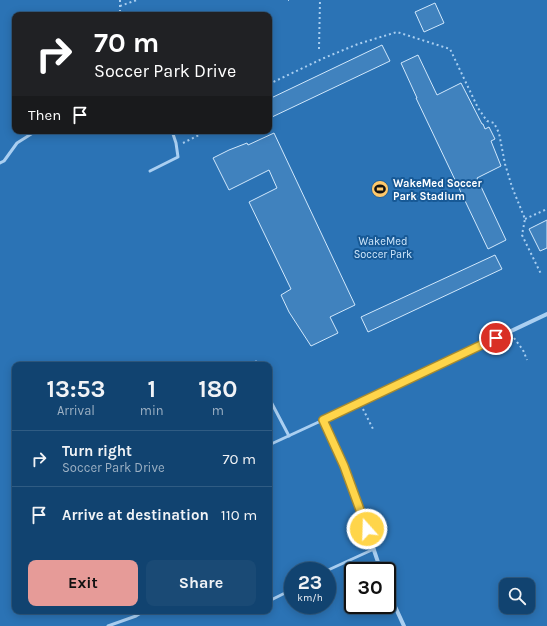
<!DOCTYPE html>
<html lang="en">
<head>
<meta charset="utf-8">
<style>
  :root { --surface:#114370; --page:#1a4a75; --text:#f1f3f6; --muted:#9cb0c3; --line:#305c83; --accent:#e69b98 }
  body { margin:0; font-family:Karla,sans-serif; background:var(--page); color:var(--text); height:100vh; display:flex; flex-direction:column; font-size:15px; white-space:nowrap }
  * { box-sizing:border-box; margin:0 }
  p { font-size:13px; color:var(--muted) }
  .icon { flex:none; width:22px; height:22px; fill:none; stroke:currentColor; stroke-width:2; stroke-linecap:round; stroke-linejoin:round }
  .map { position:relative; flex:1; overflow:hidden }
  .drawer { position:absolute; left:12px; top:362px; width:260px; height:252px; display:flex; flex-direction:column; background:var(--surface); border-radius:8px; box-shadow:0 2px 10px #0003,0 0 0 1px var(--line) }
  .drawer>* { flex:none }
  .guide { position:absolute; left:12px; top:12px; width:260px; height:122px; border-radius:8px; box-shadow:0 2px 10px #0003,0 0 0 1px var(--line); background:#202124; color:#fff; overflow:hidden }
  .controls { position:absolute; left:499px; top:578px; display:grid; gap:8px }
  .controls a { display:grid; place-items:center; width:36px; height:36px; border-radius:8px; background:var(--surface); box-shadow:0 2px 10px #0003,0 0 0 1px var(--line); font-size:20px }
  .speed { position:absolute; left:284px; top:562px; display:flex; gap:8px; font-size:20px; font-weight:700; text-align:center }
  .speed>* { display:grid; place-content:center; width:52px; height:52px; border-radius:50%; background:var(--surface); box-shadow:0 2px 10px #0003,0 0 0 1px var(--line); line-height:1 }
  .speed small { font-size:10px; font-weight:400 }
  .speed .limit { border:2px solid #111; border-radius:6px; background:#fff; color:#111 }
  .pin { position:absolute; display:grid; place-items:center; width:34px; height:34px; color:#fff; margin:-17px; border:2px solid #fff; border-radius:50%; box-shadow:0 1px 4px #0007 }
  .me { position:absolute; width:44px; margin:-22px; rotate:340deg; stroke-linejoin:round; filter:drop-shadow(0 0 3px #0008) }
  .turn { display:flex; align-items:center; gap:14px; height:84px; padding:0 16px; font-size:18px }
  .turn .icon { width:52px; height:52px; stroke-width:2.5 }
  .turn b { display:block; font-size:28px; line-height:34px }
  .then { display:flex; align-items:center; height:38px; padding:0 16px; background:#0003; gap:8px; font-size:15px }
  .eta { display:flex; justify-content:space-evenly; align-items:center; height:68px; text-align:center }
  .eta b { font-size:24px; font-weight:700; line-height:28px }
  .action { display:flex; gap:8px; margin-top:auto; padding:8px 16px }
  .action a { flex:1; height:46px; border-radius:8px; background:var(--accent); color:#111; font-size:16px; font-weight:700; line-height:46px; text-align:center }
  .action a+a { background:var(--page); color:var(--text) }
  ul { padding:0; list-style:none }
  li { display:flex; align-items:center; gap:12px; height:56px; padding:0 16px; border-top:1px solid var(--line) }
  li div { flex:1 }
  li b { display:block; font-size:15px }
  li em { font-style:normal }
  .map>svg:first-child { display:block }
  .green { fill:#2b73b5; fill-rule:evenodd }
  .building { fill:#4082be; stroke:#d1e8fc }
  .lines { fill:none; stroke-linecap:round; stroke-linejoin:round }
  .path { stroke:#aacff1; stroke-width:2; stroke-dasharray:2 3; stroke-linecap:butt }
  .service { stroke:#aacff1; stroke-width:3 }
  .minor { stroke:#aacff1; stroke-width:4 }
  .route-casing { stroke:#a68a30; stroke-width:10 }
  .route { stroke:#ffd54a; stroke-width:7 }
  .labels { text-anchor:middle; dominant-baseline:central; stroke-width:4; stroke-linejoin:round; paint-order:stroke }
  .poi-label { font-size:11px; font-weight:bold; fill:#fff; stroke:#175996; text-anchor:start }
  .park-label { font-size:11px; fill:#d1e8fc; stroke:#175996 }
</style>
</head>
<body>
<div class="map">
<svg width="547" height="626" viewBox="0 0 547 626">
  <rect width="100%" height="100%" fill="#175996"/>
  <path class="green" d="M0 0H547V626H0ZM15 15H269V131H15ZM15 365H269V611H15ZM293 571H327V605H293ZM353 571H387V605H353ZM506 585H528V607H506Z"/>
  <g class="building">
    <polygon points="435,3 444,23 424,32 415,12"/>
    <polygon points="382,45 390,61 272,117 269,110 269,99"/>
    <polygon points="418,55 437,95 461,83 482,124 483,124 485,129 489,127 495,139 491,141 501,166 477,178 506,240 488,249 416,98 417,98 401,63"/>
    <polygon points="274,133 355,305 330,317 338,333 311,346 289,312 281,295 291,289 249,202 277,188 269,170 229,190 213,158 229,150 247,143 248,145"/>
    <polygon points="547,220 547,248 540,251 529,229"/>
    <polygon points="495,255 502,269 368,332 361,317"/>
  </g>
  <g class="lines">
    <g class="path">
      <polyline points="120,0 120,15"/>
      <polyline points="288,0 289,0"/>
      <polyline points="120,6 137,0"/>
      <polyline points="319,49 320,0"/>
      <polyline points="269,84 324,58 358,44 397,32 450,49 478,108 487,121 494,123 499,133 505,164 512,187 525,219 522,235 541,274"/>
      <polyline points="183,143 207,131"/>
      <polyline points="525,219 547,209"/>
      <polyline points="514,338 523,350 527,360"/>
      <polyline points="363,409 374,431"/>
    </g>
    <g class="service">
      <polyline points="0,163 4,161 17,143 36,131"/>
      <polyline points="150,171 178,157 176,143 172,131"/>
      <polyline points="256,362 257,365"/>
      <polyline points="269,398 289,436"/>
      <polyline points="269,445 323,420"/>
      <polyline points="326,571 374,549"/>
      <polyline points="269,601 293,589"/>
      <polyline points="108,626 136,616 144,611"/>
    </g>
    <g class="minor">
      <path d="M381 571C364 519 345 469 323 420L547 314"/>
      <polyline points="387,589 404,626"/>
    </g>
  </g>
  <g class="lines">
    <g class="route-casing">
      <polyline id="route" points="367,529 344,466 323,420 496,338"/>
    </g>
    <use href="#route" class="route"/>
  </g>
  <defs>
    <g id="stadium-disc" transform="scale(0.9)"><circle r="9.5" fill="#ffc86a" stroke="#175996"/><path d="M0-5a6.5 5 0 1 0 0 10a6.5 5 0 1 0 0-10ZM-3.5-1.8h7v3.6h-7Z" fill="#111"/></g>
  </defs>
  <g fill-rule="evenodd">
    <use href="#stadium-disc" x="380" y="189"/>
  </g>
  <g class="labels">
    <g class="poi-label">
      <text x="393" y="183">WakeMed Soccer<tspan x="393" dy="13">Park Stadium</tspan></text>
    </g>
    <g class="park-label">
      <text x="383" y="241">WakeMed<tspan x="383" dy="13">Soccer Park</tspan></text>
    </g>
  </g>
</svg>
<div class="controls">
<a><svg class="icon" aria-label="search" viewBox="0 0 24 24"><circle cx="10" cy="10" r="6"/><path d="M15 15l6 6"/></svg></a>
</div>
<div class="speed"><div>23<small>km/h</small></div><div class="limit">30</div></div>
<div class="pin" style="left:496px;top:338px;background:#d93025"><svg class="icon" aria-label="arrive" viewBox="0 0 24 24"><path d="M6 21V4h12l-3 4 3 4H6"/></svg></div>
<svg class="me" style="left:367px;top:529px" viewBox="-20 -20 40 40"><circle r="17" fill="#ffd54a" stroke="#fff" stroke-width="3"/><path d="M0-11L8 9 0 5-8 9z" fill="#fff"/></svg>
<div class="guide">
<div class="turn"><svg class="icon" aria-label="right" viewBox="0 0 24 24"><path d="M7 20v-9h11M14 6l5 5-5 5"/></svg><div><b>70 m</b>Soccer Park Drive</div></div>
<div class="then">Then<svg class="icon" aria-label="arrive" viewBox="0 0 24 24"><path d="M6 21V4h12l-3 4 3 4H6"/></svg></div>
</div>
<section class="drawer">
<div class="eta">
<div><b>13:53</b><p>Arrival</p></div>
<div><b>1</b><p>min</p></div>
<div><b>180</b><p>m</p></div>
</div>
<ul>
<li><svg class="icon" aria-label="right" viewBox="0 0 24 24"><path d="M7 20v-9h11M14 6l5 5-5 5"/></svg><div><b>Turn right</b><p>Soccer Park Drive</p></div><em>70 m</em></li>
<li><svg class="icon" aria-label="arrive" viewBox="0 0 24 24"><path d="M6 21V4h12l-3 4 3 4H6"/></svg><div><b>Arrive at destination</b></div><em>110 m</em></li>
</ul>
<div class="action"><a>Exit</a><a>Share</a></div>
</section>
</div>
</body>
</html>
